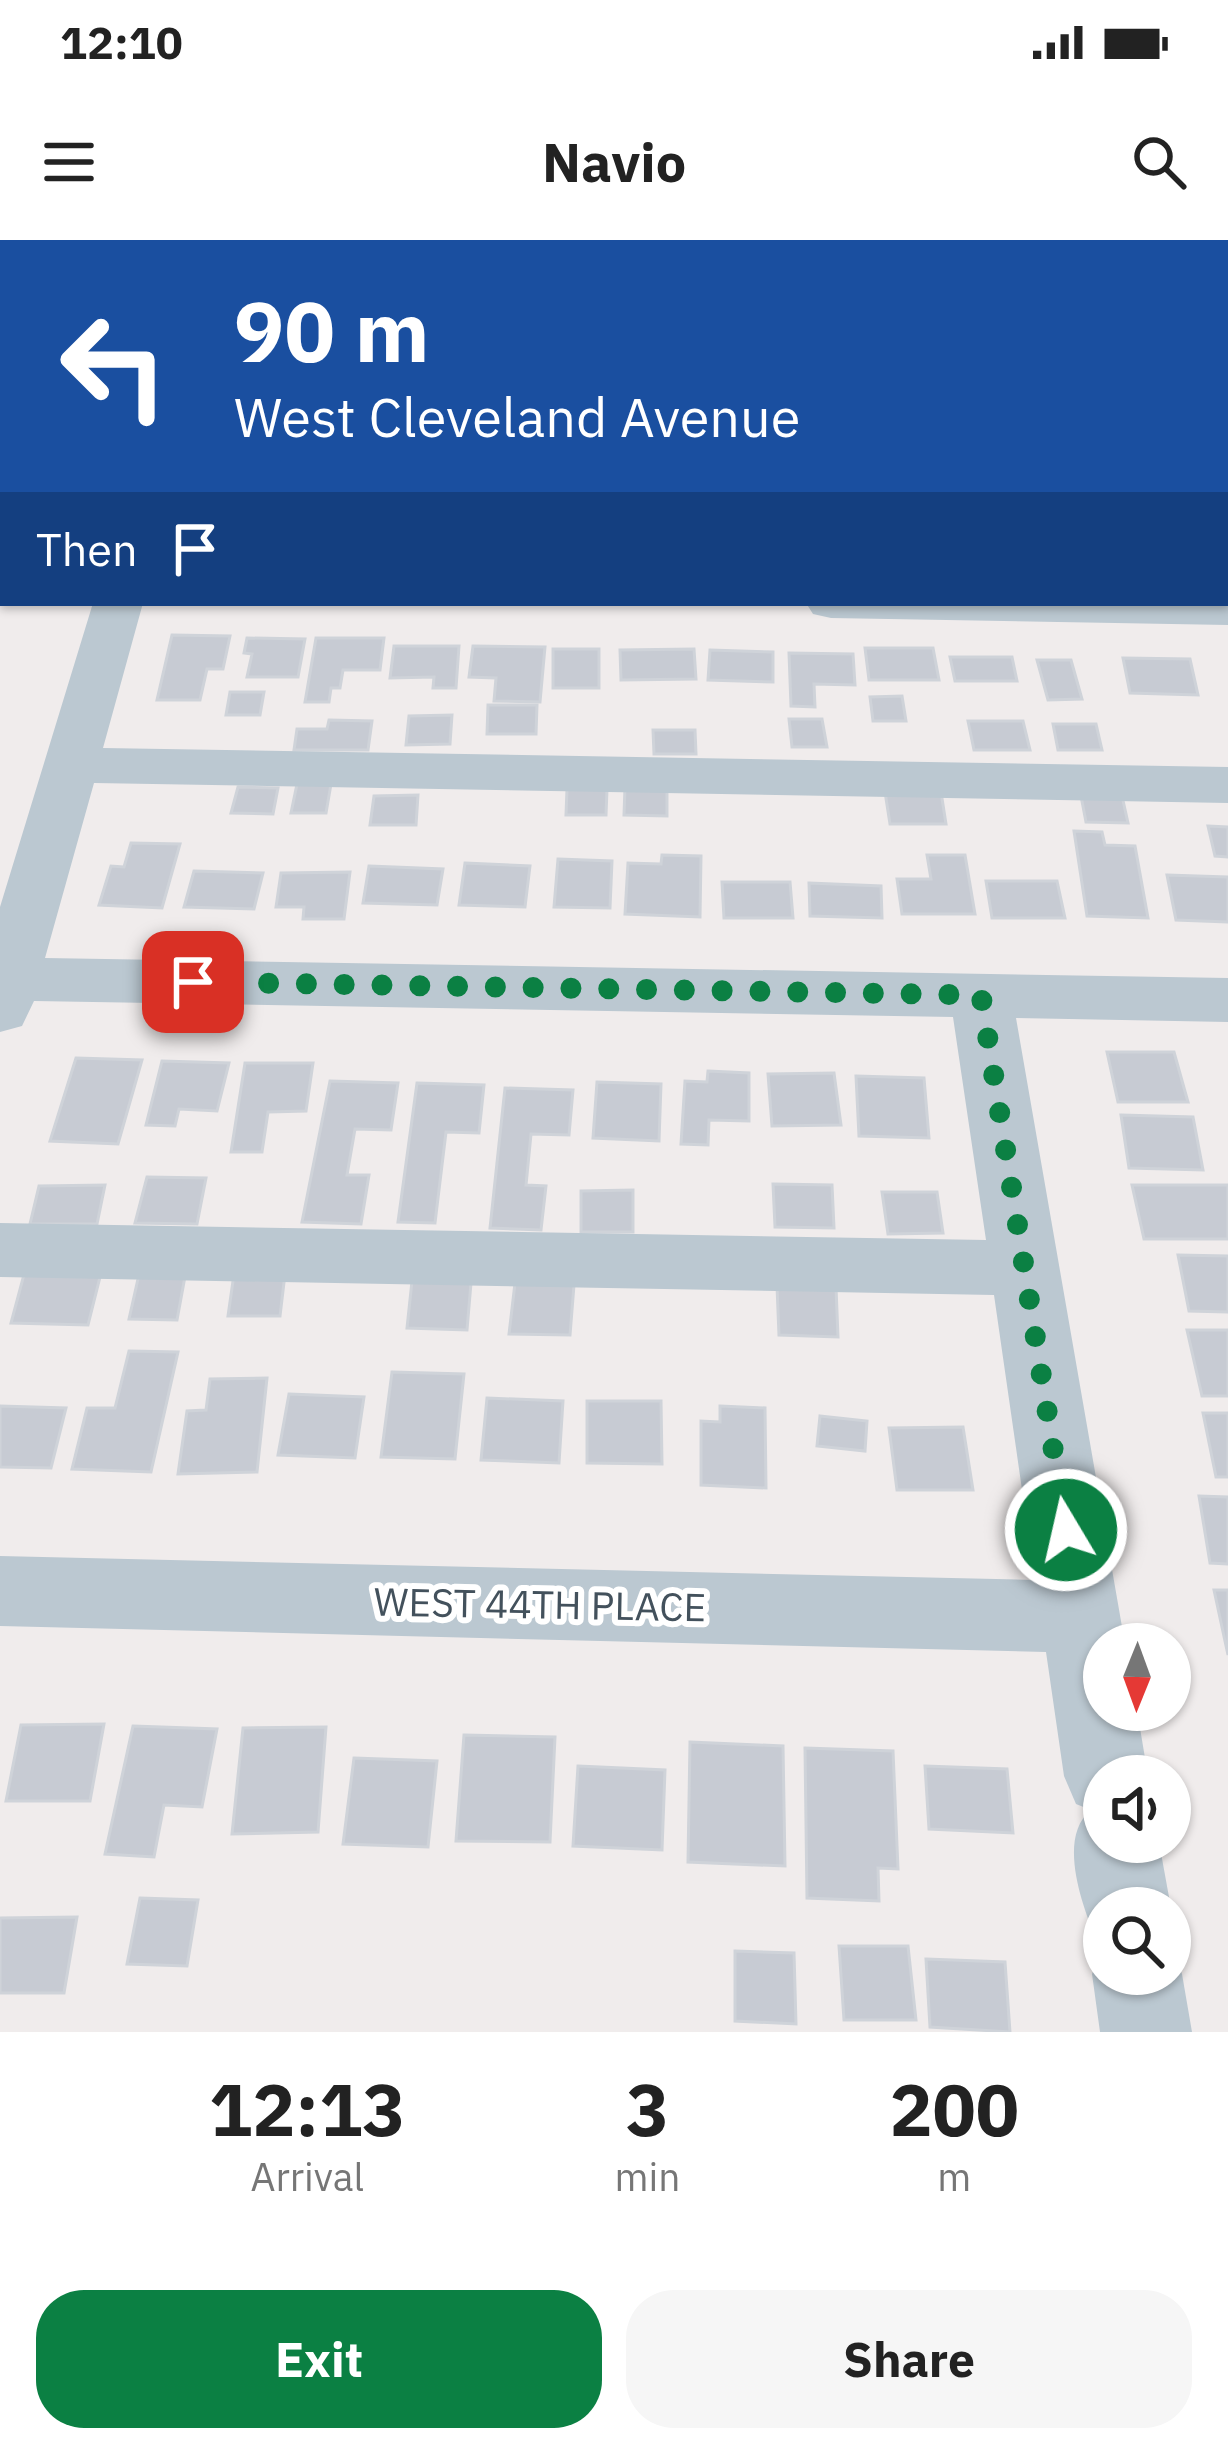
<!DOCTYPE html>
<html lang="en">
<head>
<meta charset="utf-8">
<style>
  :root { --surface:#fff; --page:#f6f6f6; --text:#222; --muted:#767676; --accent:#0b8043 }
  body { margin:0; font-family:"IBM Plex Sans",sans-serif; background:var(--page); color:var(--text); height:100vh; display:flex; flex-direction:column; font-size:45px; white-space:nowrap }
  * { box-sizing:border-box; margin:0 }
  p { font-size:39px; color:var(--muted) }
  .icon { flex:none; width:66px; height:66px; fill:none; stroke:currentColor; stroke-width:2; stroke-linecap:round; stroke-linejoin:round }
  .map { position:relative; height:1792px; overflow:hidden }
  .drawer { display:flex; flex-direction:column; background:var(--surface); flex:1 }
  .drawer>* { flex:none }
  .top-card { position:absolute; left:0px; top:0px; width:1230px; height:366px; box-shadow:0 3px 9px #0004; background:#1a4fa0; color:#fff; overflow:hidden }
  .needle { width:78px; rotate:181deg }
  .tools { position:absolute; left:1083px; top:1383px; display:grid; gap:24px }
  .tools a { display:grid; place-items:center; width:108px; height:108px; border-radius:50%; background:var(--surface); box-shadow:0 3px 9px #0004; font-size:60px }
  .pin { position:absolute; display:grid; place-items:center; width:102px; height:102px; color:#fff; margin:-51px; border-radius:24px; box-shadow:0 6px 18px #0006 }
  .me { position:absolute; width:132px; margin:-66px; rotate:351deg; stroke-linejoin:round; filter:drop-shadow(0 0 9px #0008) }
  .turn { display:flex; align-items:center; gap:42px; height:252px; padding:0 36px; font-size:54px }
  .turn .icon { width:156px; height:156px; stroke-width:2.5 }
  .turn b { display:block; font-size:84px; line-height:102px }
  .then { display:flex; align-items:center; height:114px; padding:0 36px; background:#0003; gap:24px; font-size:45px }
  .eta { display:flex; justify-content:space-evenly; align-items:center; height:204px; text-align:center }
  .eta b { font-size:72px; font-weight:700; line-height:84px }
  .cta { display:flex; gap:24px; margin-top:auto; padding:24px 36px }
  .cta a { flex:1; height:138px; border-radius:48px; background:var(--accent); color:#fff; font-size:48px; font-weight:700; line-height:138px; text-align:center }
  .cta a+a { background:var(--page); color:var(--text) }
  .status { display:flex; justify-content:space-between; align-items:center; height:84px; padding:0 60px; background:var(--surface); direction:ltr }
  .status svg { height:33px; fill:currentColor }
  header { display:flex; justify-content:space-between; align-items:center; height:156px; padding:0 36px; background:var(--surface); font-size:54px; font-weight:700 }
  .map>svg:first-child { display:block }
  .building { fill:#c7cbd3; stroke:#cfd3d9; stroke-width:3 }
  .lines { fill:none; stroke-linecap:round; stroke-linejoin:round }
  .minor { fill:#bbc8d1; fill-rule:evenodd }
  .route { stroke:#0b8043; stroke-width:21; stroke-dasharray:0 37.8 }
  .labels { text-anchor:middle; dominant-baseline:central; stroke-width:12; stroke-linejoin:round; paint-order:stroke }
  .near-street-label { font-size:39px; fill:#43515c; stroke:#fff }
</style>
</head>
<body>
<div class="status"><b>12:10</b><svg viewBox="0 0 49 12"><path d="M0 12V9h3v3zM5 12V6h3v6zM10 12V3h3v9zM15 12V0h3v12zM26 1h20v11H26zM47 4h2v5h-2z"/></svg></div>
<header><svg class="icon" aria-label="menu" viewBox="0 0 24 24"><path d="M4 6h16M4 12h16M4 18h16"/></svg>Navio<svg class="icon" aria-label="search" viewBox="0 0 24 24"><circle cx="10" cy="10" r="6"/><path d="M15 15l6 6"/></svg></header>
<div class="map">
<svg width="1228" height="1792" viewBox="0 0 1228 1792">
  <rect width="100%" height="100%" fill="#f0ecec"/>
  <g class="building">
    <polygon points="172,395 230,396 223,429 207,429 200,460 157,460"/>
    <polygon points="247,398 305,399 298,437 247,437 252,414 244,413"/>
    <polygon points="316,398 384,398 380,430 343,430 340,448 331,448 329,462 305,462"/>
    <polygon points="394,406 459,406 456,448 433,448 434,437 390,438"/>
    <polygon points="473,406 545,407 540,462 494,461 496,438 469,437"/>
    <polygon points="865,408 933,408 939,440 869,440"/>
    <rect x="553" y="409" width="46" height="39"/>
    <polygon points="694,409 696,439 621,440 620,410"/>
    <polygon points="710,410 773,412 773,442 708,440"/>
    <polygon points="789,413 853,414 855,445 814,444 815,467 791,466"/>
    <polygon points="950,417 1012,417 1017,441 955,441"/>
    <polygon points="1123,418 1190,419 1198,455 1130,453"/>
    <polygon points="1037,420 1071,420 1082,459 1048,460"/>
    <polygon points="230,452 264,452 260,475 226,475"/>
    <polygon points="902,456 906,481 873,481 870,457"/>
    <polygon points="488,465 537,465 536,494 487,494"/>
    <polygon points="452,475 450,504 406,505 409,476"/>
    <polygon points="789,479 822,479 827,507 792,507"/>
    <polygon points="329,480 372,481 368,510 294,510 297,489 327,489"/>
    <polygon points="968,481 1023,481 1030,510 974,510"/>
    <polygon points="1053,484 1096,484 1102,510 1058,510"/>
    <polygon points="653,490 695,490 696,514 654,514"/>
    <polygon points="297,544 331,544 326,573 291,573"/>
    <polygon points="238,547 278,548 273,574 231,573"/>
    <polygon points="625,547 667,548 667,576 624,575"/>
    <polygon points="567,549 607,549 606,575 566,575"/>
    <polygon points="885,552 941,552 946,584 890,584"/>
    <polygon points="418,555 416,585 370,585 374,556"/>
    <polygon points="1081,556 1122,556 1128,583 1086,582"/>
    <polygon points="1208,586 1228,587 1228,617 1215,616"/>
    <polygon points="1074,591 1102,592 1105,605 1135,606 1148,678 1087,676"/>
    <polygon points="131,603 180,604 162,668 99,665 111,626 124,627"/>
    <polygon points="662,615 701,616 700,677 625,674 628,623 661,624"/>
    <polygon points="927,615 965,615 975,674 902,674 897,639 931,639"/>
    <polygon points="558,619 612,621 610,668 554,667"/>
    <polygon points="465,623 530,626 525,667 459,665"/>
    <polygon points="369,626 443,629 437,665 363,663"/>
    <polygon points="194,631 263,633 254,669 184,667"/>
    <polygon points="350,632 344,679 303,679 304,667 276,667 281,633"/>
    <polygon points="1167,635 1228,637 1228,682 1176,680"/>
    <polygon points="986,641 1057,641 1065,678 992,678"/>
    <polygon points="722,642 790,642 793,678 724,678"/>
    <polygon points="809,643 881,646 882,678 810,676"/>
    <polygon points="1107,812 1174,812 1188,862 1118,862"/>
    <polygon points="76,818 142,820 118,904 50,901"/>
    <polygon points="162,821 229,823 217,871 179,869 175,886 146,885"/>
    <polygon points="245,823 313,823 306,871 268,872 262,912 231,912"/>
    <polygon points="708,831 749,833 749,881 709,880 708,905 681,904 685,841 707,842"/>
    <polygon points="834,833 841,885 772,886 768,834"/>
    <polygon points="856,836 924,838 929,898 859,896"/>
    <polygon points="330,841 398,843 391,890 355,889 347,935 369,935 361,984 302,982"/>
    <polygon points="597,842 661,844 659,901 593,898"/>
    <polygon points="417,843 484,845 479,893 446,892 435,983 398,982"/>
    <polygon points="505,848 573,850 569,895 531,894 526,945 546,946 541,990 490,988"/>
    <polygon points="1121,875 1193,877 1203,930 1129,928"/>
    <polygon points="147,937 206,938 197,984 135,983"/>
    <polygon points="773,944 832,945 834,988 775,987"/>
    <polygon points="105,945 97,984 30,984 39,946"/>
    <polygon points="1132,945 1228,945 1228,999 1144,999"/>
    <polygon points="633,950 633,992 581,992 581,951"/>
    <polygon points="882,952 937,952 943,993 888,994"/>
    <polygon points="1178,1015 1228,1016 1228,1072 1189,1071"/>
    <polygon points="26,1027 102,1029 88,1085 11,1083"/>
    <polygon points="140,1030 186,1031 177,1080 129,1079"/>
    <polygon points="234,1034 285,1034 280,1076 228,1076"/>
    <polygon points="412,1041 471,1043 467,1090 407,1088"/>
    <polygon points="515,1043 574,1045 570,1095 509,1094"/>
    <polygon points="777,1046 836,1047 838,1097 779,1095"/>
    <polygon points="1187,1090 1228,1090 1228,1156 1202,1156"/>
    <polygon points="129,1111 178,1112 151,1232 72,1229 87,1168 115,1168"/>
    <polygon points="392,1132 464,1134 455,1219 381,1217"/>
    <polygon points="267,1138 257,1232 178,1234 187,1171 206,1170 210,1139"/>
    <polygon points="289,1154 364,1157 355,1218 278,1215"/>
    <polygon points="487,1158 563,1161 559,1223 481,1220"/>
    <polygon points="587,1161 661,1161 662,1224 587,1223"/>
    <polygon points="0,1166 66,1168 51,1228 0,1227"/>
    <polygon points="720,1166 765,1168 766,1248 701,1245 701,1181 720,1182"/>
    <polygon points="1203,1173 1228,1173 1228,1237 1216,1237"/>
    <polygon points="820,1176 867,1181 865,1211 817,1206"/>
    <polygon points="963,1187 973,1250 897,1250 889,1188"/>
    <polygon points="1199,1256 1228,1257 1228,1324 1210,1323"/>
    <polygon points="1214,1350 1228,1350 1228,1415"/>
    <polygon points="104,1484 90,1561 6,1561 21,1485"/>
    <polygon points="133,1486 217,1489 202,1567 164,1565 154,1617 105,1614"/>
    <polygon points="326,1487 318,1592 232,1594 243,1488"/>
    <polygon points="464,1495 555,1497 550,1602 456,1601"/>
    <polygon points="690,1502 783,1506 785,1626 688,1622"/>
    <polygon points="805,1508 893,1511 898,1629 878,1628 879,1661 807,1658"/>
    <polygon points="354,1518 437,1521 428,1607 343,1604"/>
    <polygon points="578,1526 665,1530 662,1610 573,1606"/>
    <polygon points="925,1526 1007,1529 1013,1593 929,1589"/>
    <polygon points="140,1658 198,1660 187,1726 127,1724"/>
    <polygon points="77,1677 64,1753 0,1753 0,1678"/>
    <polygon points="839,1706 908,1706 916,1780 844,1780"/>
    <polygon points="735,1711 794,1713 796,1784 735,1781"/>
    <polygon points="926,1719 1005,1722 1010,1792 930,1787"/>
  </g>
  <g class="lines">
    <g class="minor">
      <polygon points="1140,0 1180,0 1181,3 1141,3"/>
      <rect x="0" y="64" width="3" height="26"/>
      <rect x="1227" y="81" width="1" height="26"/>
      <rect x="1227" y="210" width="1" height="28"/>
      <polygon points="1228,355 1228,385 831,378 813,374 806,363 1227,363"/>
      <path d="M93 363H143L103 508 1228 527V563L94 543 45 718 1228 738V782L1016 778 1125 1404H1104V1470H1137L1148 1536H1104V1602H1159L1171 1668 1170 1670 1104 1668V1702L1096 1699C1082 1665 1057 1597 1091 1570L1076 1564 1064 1536 1046 1412 0 1386V1316L1035 1340 994 1055 0 1037V983L986 1000 953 777 34 761 22 786 0 792V667Z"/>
      <polygon points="1104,1705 1104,1734 1170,1734 1170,1705 1182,1734 1192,1792 1100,1792 1092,1734"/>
    </g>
  </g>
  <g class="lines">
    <polyline class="route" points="193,742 981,755 1066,1290"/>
  </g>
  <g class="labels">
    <g class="near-street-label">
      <text transform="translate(540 1364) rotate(1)">WEST 44TH PLACE</text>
    </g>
  </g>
</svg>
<div class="tools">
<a><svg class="needle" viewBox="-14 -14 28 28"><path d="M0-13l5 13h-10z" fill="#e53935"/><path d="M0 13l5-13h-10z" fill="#767676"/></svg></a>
<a><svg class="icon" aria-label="sound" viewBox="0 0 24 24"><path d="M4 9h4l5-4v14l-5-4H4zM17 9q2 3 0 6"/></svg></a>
<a><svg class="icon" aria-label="search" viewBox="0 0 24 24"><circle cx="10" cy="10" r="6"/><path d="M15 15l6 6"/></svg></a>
</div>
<div class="pin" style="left:193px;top:742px;background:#d93025"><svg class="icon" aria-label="arrive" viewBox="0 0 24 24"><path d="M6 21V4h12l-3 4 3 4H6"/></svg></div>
<svg class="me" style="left:1066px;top:1290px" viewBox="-20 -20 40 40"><circle r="17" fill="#0b8043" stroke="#fff" stroke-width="3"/><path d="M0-11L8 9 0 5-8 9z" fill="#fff"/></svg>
<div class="top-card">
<div class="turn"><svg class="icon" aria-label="left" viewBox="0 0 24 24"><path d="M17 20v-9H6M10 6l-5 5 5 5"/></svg><div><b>90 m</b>West Cleveland Avenue</div></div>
<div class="then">Then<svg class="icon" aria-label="arrive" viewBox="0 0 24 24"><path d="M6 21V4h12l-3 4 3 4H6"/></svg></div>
</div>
</div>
<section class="drawer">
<div class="eta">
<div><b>12:13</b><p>Arrival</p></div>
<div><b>3</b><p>min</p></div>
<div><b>200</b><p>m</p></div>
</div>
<div class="cta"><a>Exit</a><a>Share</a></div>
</section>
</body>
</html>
